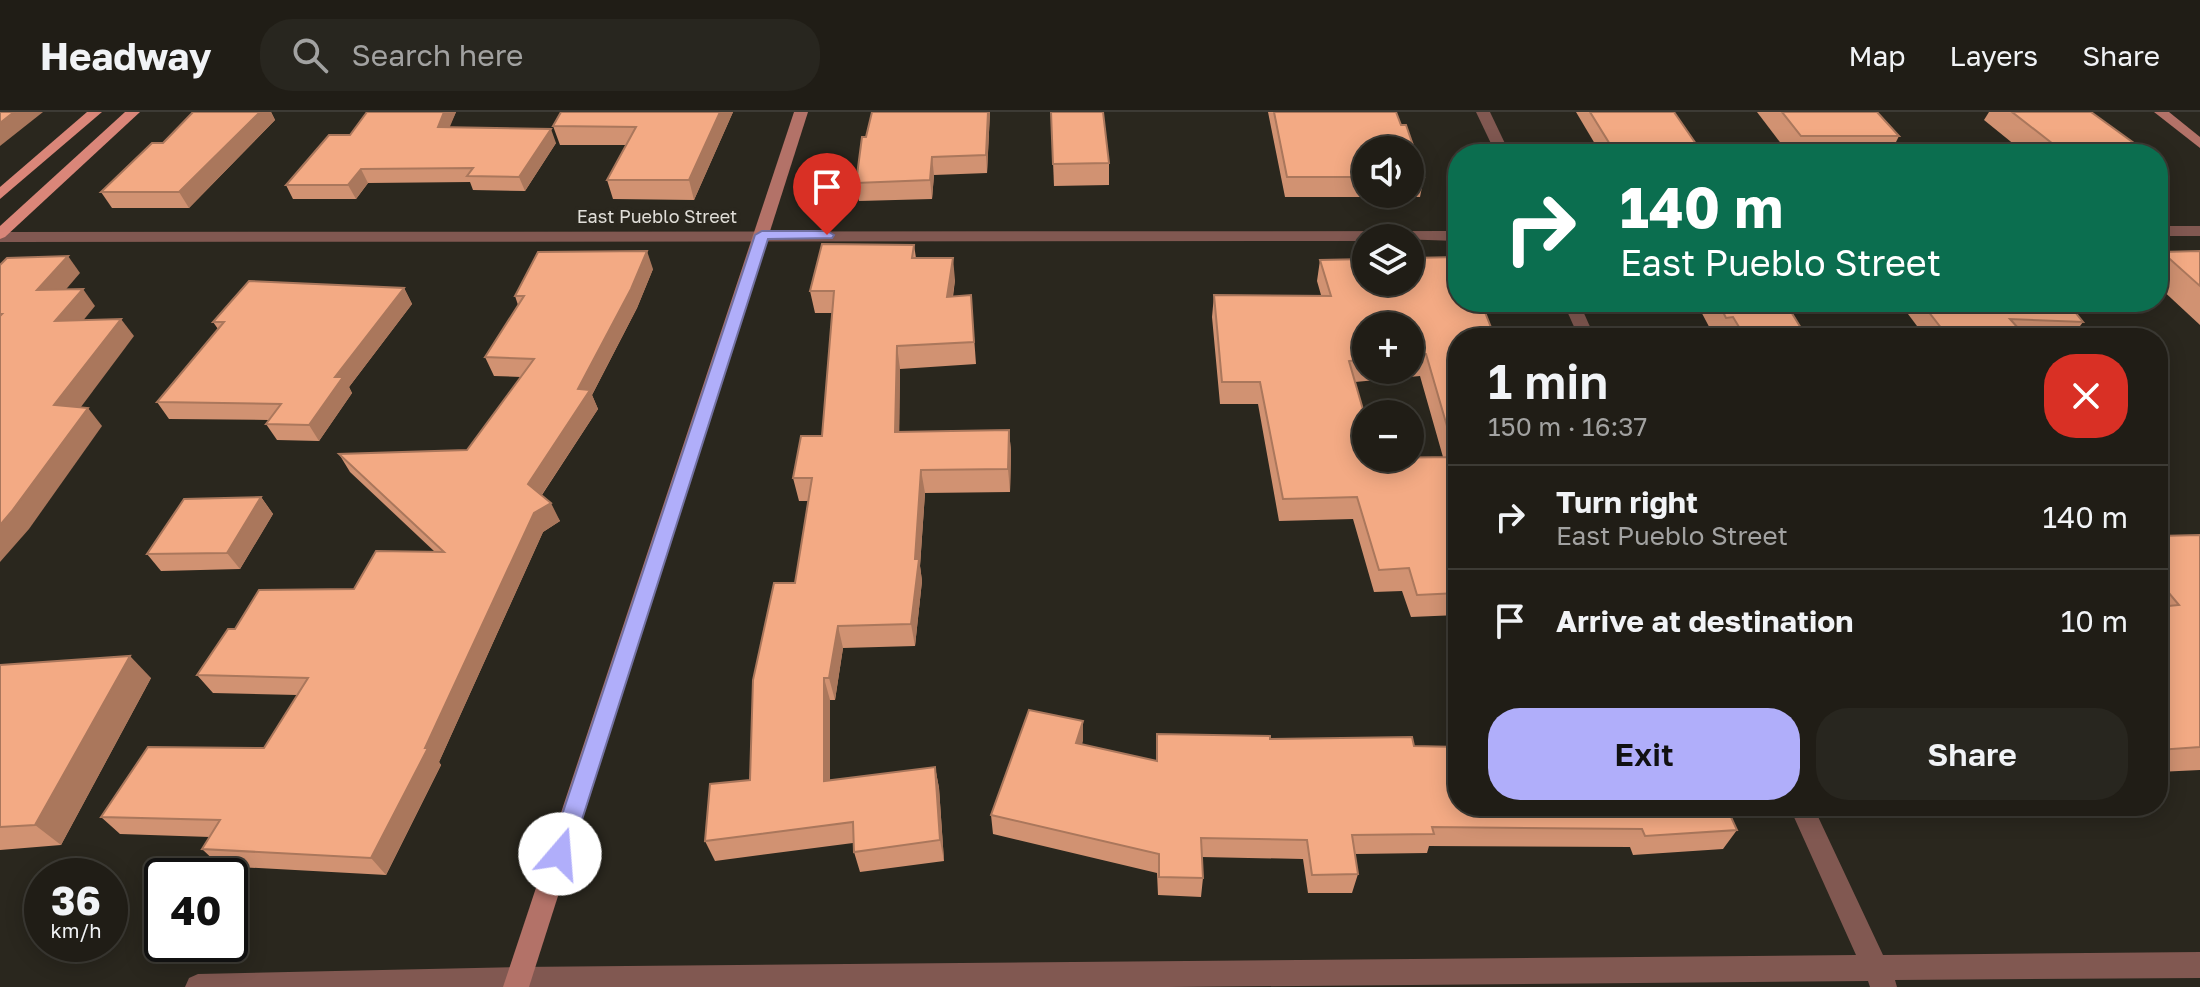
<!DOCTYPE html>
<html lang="en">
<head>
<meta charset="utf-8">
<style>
  :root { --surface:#201d16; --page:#28261f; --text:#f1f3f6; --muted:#a2a2a1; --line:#3d3b35; --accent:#b0aefa }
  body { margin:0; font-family:"Golos Text",sans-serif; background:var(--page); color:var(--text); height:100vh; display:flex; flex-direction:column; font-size:30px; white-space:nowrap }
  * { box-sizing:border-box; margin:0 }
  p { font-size:26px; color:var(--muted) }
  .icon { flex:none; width:44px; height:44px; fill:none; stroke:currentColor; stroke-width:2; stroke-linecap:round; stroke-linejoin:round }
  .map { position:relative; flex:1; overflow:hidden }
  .details { position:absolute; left:1448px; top:216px; width:720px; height:488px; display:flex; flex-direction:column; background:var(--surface); border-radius:32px; box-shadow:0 4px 20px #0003,0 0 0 2px var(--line) }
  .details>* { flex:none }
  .banner { position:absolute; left:1448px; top:32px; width:720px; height:168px; border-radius:32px; box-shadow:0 4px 20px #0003,0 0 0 2px var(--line); background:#0b6e4f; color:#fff; overflow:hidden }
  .fabs { position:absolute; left:1352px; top:24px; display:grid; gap:16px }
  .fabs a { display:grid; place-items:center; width:72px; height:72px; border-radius:50%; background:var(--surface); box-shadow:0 4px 20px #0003,0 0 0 2px var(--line); font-size:40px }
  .speed { position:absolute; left:24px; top:746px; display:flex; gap:16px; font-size:40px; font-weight:700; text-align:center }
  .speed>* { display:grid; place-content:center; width:104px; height:104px; border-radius:50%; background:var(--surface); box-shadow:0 4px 20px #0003,0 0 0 2px var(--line); line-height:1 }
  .speed small { font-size:20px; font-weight:400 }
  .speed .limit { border:4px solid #111; border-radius:12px; background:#fff; color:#111 }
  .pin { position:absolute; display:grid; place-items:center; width:68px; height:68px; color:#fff; margin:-82px -34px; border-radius:50% 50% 50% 0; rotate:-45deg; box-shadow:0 0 8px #0007 }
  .pin .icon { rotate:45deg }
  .me { position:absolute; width:88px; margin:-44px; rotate:18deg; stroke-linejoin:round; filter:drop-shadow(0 0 6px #0008) }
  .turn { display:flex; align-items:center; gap:28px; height:168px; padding:0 40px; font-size:36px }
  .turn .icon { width:104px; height:104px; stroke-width:2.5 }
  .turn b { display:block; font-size:56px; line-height:68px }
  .round { display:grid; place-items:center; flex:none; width:84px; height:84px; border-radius:32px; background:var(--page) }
  .summary { display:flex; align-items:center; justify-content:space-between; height:136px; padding:0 40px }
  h1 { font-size:48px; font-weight:600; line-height:60px }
  .button { display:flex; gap:16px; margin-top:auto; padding:16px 40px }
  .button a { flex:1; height:92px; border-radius:32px; background:var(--accent); color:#111; font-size:32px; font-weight:600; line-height:92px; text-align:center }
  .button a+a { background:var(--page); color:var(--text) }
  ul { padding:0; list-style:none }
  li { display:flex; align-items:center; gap:24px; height:104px; padding:0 40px; border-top:2px solid var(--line) }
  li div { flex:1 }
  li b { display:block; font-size:30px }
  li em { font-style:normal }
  header { display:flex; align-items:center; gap:48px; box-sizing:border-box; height:112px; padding:0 40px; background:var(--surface); border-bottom:2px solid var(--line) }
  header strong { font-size:38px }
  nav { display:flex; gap:44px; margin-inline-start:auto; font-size:28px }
  .search { width:560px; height:72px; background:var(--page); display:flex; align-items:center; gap:20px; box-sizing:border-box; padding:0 28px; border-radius:32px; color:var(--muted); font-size:30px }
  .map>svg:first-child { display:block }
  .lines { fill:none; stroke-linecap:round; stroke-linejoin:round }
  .street { fill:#815851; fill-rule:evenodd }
  .secondary { fill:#b37268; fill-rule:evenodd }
  .primary { fill:#da8679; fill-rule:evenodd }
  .wall { fill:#d19272; fill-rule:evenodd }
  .shaded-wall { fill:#aa775c }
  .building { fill:#f3aa84; stroke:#aa775c; stroke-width:2; fill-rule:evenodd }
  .route { fill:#b0aefa; stroke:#7271a2; stroke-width:2 }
  .labels { text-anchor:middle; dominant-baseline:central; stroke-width:8; stroke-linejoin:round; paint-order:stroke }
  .far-street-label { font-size:18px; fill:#e0ded8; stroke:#2a271e }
</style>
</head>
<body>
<header>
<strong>Headway</strong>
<div class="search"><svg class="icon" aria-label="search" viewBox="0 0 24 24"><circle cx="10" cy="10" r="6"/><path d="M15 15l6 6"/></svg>Search here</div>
<nav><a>Map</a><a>Layers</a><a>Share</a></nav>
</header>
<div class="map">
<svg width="2200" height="875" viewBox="0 0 2200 875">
  <rect width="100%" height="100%" fill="#2a271e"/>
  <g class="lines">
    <g class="street">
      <polygon points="1476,0 1490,0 1510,42 1496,42"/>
      <rect x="2158" y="114" width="42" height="10"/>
      <polygon points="1458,119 1458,129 1366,126 1366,129 0,130 0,120"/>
      <polygon points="1563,190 1579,190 1595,226 1579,226"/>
      <polygon points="1789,694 1813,694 1883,843 2200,840 2200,866 1895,868 1897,875 1870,875 1868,869 1169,875 185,875 189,866 198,862 518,855 1856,843"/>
    </g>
    <g class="secondary">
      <polygon points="794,0 808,0 529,875 503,875"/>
      <polygon points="2154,0 2169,0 2200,25 2200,36"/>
    </g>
    <g class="primary">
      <polygon points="87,0 102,0 0,87 0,75"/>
      <polygon points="125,0 140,0 5,125 0,127 0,114"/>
    </g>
  </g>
  <g class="wall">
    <polygon points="193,0 271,0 275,8 189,96 112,96 101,80 163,31"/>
    <polygon points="367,0 456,0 449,15 556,31 525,79 473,78 470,70 368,71 356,87 293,87 286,73 350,23"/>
    <polygon points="561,0 733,0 694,88 613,87 607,68 626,33 560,33 553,14"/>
    <polygon points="872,0 990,0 987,61 934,63 932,87 859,89 856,71"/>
    <polygon points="1051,0 1109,51 1109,73 1054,74"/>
    <path d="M1268 0H1396L1401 13 1424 65 1420 85H1285ZM1366 38H1410V82H1366Z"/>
    <polygon points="1576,0 1674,0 1703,42 1601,42"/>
    <polygon points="1757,0 1877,0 1899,24 1890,42 1789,42"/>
    <polygon points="1989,0 2091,0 2138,34 2133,42 2026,42 1984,8"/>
    <polygon points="914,133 916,146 955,168 953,185 971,183 976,252 900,257 899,320 1009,318 1011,340 1010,380 925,381 920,454 922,469 915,534 843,536 835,588 830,588 830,669 935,655 939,676 944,749 860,760 854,740 853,731 715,749 705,729 750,668 795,471 808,389 799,389 793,366 822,324 832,201 815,201 810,179"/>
    <polygon points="2200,139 2200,213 2158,174 2158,146 2162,140"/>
    <path d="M1320 148 1458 226V503L1411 505 1402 479 1374 480 1353 407 1279 409 1258 292H1220L1212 205 1214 183H1321L1317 169ZM1366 214H1410V258H1366ZM1420 264 1443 345 1377 347 1355 270Z"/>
    <polygon points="653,157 637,196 592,283 598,297 542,383 560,409 543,420 439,650 441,653 386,763 220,754 202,737 210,725 120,722 101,705 264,636 297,583 213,581 197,563 235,517 354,477 435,440 350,360 339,342 467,338 521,265 494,264 485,245 518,193 515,184"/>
    <polygon points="404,176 412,192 349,275 352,281 319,329 277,328 266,312 269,308 169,307 157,290 218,217 213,210"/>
    <polygon points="1696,190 1823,190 1816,202 1792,201 1801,216 1796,226 1715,226"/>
    <polygon points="1899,190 2067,190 2083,210 2071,226 2014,224 2013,226 1926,226"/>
    <polygon points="261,385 273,402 240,457 161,459 147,442"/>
    <polygon points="2200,423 2200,658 2158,660 2158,424"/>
    <polygon points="0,553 151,566 61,733 0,738"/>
    <polygon points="1083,609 1082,632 1156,649 1157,622 1414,634 1737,718 1723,737 1633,743 1630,735 1429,734 1427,741 1355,742 1358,762 1352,781 1308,781 1303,747 1202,745 1203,766 1201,785 1158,783 1157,761 993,722 991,703"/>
  </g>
  <g class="shaded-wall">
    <polygon points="14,0 43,0 0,34 0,11"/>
    <polygon points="259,0 271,0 275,8 189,96 179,80"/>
    <polygon points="444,0 456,0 444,29 438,15"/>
    <polygon points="720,0 733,0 694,88 689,68"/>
    <polygon points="988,0 990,0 987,61 986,43"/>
    <polygon points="551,17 556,31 525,79 519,65"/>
    <polygon points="932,45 934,63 932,87 930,68"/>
    <polygon points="361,57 368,71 356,87 348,73"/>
    <polygon points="647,139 653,157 637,196 592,283 598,297 537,390 528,372"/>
    <polygon points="68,144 80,161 50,196 37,178"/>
    <polygon points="953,146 955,168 949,207 947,185"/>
    <polygon points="404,176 412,192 349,275 352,281 319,329 309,313 335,265"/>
    <polygon points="83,177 95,194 68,227 55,209"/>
    <polygon points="121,207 134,224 69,311 54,293"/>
    <polygon points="897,234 900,257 899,342 895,320"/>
    <polygon points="88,296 102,314 29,417 0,450 0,413"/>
    <polygon points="1009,318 1011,340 1010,380 1008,357"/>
    <polygon points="921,358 925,381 920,454 922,469 915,534 911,512"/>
    <polygon points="261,385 273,402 240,457 227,441"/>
    <polygon points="551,391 560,409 543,420 439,650 441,653 386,763 371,746 534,401"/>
    <polygon points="838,514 843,536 835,588 829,566"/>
    <polygon points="130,544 151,566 61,733 35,713"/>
    <polygon points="824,566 830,588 830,690 824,669"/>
    <polygon points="1083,609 1083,629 1077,650 1076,631"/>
    <polygon points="935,655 939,676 944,749 940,728"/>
  </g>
  <g class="building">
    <polygon points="0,0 14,0 0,11"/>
    <polygon points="193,0 260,0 179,80 101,80 152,31 163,31"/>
    <polygon points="367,0 444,0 438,15 551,17 519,65 467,64 473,56 361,57 348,73 286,73 329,23 350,23"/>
    <polygon points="561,0 720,0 689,68 607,68 636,15 553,14"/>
    <polygon points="872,0 988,0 986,43 932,45 930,68 856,71 862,25 866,25"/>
    <polygon points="1051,0 1103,0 1109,51 1053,52"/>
    <polygon points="1274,0 1396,0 1401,13 1406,13 1424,65 1410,65 1410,38 1366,38 1366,65 1287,65"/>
    <polygon points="1590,0 1674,0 1703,42 1616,42"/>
    <polygon points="1782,0 1877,0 1899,24 1801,24"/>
    <polygon points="2012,0 2091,0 2138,34 2062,39"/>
    <polygon points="822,132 914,133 912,146 953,146 947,185 971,183 974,230 897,234 895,320 1009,318 1008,357 921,358 915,447 919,447 911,512 838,514 829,566 824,566 824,669 935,655 940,728 854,740 853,710 705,729 710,672 750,668 753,568 774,471 795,471 812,366 793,366 801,324 822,324 834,179 810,179"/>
    <polygon points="647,139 631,177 578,277 590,278 528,372 551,391 534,401 425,636 428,636 371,746 202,737 220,708 101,705 148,635 264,636 308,566 197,563 228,517 235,517 259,478 354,477 376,439 444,440 339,342 467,338 534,247 485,245 524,184 515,184 538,140"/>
    <polygon points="2200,139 2200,174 2162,140"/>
    <polygon points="68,144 37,178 83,177 55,209 121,207 54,293 88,296 12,399 0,413 0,204 2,202 0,202 0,153 7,146"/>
    <path d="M1458 145V190H1481L1494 223H1503L1504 226H1458V481L1417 483 1409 456 1379 458 1357 385 1283 387 1260 270H1222L1214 183 1331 184 1320 148 1366 147V170H1410V146ZM1366 214H1410V243L1426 242 1456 345 1366 346V308L1349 249 1366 247Z"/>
    <polygon points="249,169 404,176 335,265 343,265 309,313 266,312 281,292 157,290 224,210 213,210"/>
    <polygon points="1718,190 1785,190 1801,216 1739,215 1733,205 1726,206"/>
    <polygon points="1921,190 2067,190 2083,210 2010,207 2019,217 1942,217"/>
    <polygon points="261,385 227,441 147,442 184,387"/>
    <polygon points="2200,423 2200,635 2158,638 2158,495 2179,493 2158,468 2158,424"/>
    <polygon points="130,544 35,713 0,715 0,553"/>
    <polygon points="1029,598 1083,609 1076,631 1157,649 1157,622 1270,624 1270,627 1412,625 1414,634 1458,635 1458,694 1726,694 1737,718 1645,724 1642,717 1432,715 1434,722 1352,723 1358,762 1312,763 1307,728 1201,726 1203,766 1159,765 1159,742 991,703"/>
  </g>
  <polygon class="route" points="827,119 834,123 832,126 768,127 571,742 568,749 560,752 552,749 549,742 755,123 762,119"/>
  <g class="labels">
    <g class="far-street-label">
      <text x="657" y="104">East Pueblo Street</text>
    </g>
  </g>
</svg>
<div class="fabs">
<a><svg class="icon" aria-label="sound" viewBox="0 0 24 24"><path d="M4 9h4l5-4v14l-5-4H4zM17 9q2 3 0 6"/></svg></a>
<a><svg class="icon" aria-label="layers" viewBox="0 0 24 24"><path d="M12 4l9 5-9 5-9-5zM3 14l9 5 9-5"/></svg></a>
<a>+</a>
<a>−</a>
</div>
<div class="speed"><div>36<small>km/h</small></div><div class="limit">40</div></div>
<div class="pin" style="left:827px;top:123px;background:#d93025"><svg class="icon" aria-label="arrive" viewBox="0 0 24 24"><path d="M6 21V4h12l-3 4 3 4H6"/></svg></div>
<svg class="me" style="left:560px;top:742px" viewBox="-20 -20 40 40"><circle r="19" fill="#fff"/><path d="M0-13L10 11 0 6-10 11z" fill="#b0aefa"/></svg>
<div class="banner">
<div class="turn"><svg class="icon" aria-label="right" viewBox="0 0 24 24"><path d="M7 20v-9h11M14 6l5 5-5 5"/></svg><div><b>140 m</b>East Pueblo Street</div></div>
</div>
<section class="details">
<div class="summary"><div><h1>1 min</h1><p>150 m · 16:37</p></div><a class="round" style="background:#d93025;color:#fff"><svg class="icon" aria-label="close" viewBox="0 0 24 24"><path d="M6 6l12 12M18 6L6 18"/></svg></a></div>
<ul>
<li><svg class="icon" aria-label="right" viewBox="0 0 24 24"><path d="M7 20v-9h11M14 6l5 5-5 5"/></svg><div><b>Turn right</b><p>East Pueblo Street</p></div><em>140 m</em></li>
<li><svg class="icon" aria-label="arrive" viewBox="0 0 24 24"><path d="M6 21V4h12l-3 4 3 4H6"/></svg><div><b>Arrive at destination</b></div><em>10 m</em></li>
</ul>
<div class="button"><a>Exit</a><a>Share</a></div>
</section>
</div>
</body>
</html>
